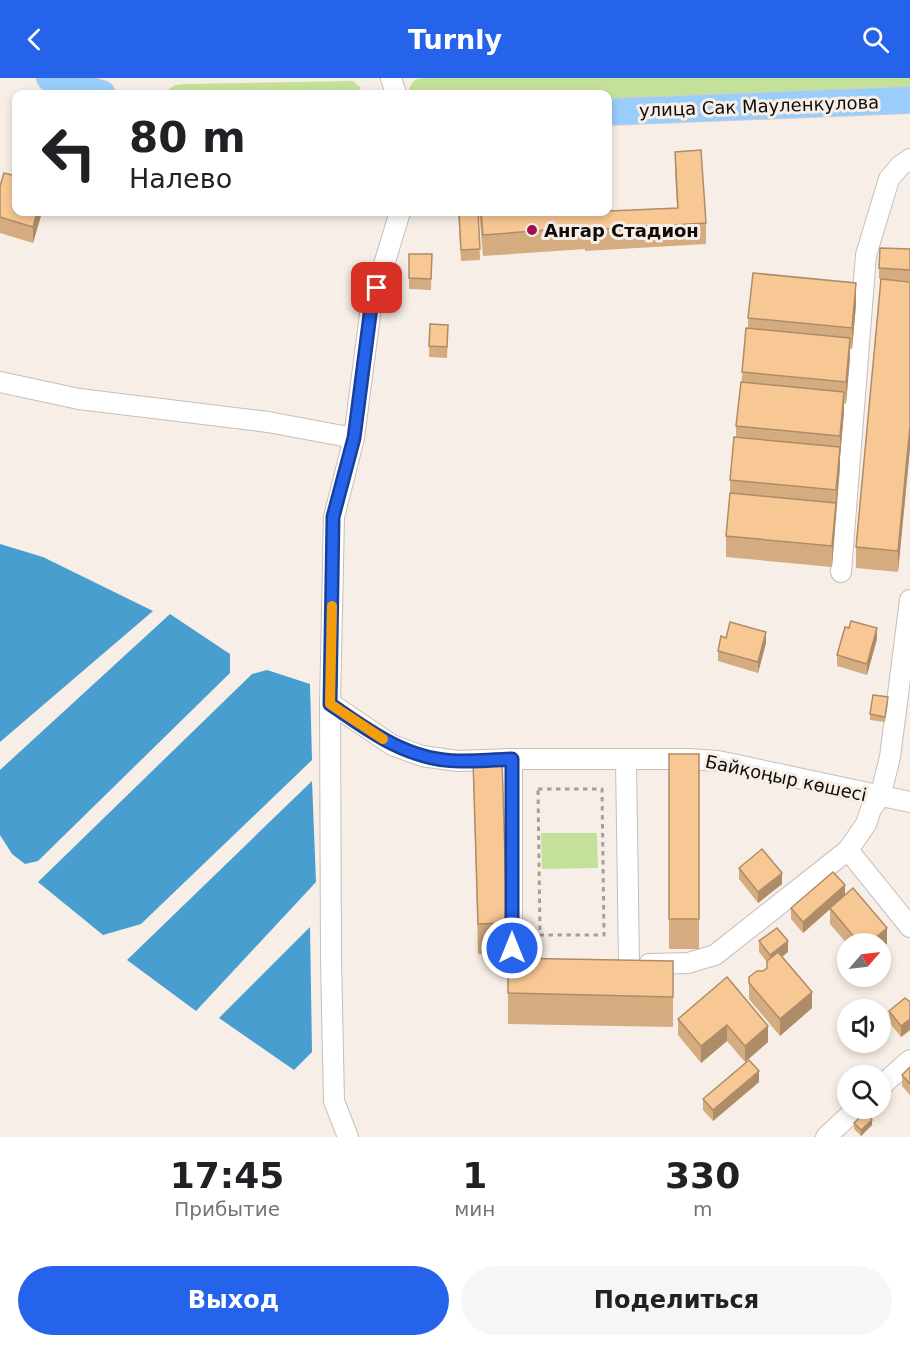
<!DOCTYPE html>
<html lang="ru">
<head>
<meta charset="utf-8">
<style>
  :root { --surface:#fff; --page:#f6f6f6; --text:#202124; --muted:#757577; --accent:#2563eb }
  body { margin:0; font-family:"DejaVu Sans",sans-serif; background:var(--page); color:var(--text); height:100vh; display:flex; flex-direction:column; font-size:22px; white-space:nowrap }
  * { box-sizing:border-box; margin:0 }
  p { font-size:20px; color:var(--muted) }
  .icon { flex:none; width:33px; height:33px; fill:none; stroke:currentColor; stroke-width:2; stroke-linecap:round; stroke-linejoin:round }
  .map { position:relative; height:1059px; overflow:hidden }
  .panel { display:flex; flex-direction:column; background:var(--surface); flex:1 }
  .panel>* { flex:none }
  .banner { position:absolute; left:12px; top:12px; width:600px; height:126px; border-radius:12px; box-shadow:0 3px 9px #0003; background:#fff; color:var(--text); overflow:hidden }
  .needle { width:39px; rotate:62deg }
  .tools { position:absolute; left:837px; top:855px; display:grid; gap:12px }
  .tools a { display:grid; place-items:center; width:54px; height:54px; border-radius:50%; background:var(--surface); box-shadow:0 3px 9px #0003; font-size:30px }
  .pin { position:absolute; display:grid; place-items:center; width:51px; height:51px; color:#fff; margin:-26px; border-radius:12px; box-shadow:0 3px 9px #0006 }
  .me { position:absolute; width:66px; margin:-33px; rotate:0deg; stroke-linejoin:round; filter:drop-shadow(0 0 4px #0008) }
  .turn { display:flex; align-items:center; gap:21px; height:126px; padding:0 18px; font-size:27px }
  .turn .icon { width:78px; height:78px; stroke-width:2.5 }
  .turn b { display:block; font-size:42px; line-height:51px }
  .eta { display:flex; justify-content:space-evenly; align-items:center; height:102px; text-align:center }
  .eta b { font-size:36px; font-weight:800; line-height:42px }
  .action { display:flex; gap:12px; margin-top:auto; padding:12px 18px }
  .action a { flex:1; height:69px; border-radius:36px; background:var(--accent); color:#fff; font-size:24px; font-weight:800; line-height:69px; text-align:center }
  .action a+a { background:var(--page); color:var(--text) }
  header { display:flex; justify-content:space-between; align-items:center; height:78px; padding:0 18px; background:var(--accent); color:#fff; font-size:27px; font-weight:800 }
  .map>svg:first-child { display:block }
  .green { fill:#c4e19a }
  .water { fill:#489ece }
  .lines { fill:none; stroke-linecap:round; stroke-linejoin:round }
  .minor-casing { stroke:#c6bfb8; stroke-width:22 }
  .major-casing { stroke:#cfcece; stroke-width:28 }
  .path { stroke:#a59f99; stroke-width:3; stroke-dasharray:4.5 4.5; stroke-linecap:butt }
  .minor { stroke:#fff; stroke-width:20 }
  .major { stroke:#99cdfb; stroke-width:26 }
  .wall { fill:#d5ac7f }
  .shaded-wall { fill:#ae8c68 }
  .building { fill:#f8c894; stroke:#ae8c68; stroke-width:1.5 }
  .route-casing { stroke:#184099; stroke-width:15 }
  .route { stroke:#2563eb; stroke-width:10 }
  .slow { stroke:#f59e0b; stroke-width:10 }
  .poi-dot { fill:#a30e4e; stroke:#f7efe7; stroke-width:2 }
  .labels { text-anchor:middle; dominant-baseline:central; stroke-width:6; stroke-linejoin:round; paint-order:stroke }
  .street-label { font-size:18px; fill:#0e0b09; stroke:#f7efe7 }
  .poi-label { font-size:18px; font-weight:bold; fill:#0e0b09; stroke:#f7efe7; text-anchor:start }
</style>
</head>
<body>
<header><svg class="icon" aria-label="back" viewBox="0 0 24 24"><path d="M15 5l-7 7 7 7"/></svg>Turnly<svg class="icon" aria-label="search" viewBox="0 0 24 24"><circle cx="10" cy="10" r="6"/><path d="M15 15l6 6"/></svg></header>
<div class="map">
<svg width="910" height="1059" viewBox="0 0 910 1059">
  <rect width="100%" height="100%" fill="#f7efe7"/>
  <g class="green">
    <path d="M424 0H910V10L608 24V16H408C410 6 413 0 424 0Z"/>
    <polygon points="353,3 360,9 361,16 166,16 166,13 175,7 184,6"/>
    <polygon points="541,755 597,755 598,790 542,791"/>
  </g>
  <g class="water">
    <polygon points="0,466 43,479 153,533 0,664"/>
    <polygon points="170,536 230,576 230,595 38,783 25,786 12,776 0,757 0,692"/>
    <polygon points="267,592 310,606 312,682 141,846 103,857 38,804 252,596"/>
    <polygon points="312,703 316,804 196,933 127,882"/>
    <polygon points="310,849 312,974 294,992 219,940"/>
  </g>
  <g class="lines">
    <g class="minor-casing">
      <g id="minor">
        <polyline points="391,0 396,16"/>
        <polyline points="0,304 79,321 268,344 354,360"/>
        <polyline points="841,494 866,177 889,101 900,88 910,81"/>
        <polyline points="330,625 392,667 422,678 458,683 512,681 688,681 718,683 910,724"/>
        <polyline points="512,681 512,886 533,887"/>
        <polyline points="626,682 629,886"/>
        <polyline points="848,772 910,849"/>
        <polyline points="649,886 688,885 715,877 848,772 866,746 871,731 880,719 890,679 910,522"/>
        <polyline points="880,1009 910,982"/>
        <polyline points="348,1059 334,1023 331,882 330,625 334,439 354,360 371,229 400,134"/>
        <polyline points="826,1059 857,1030"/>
      </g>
    </g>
    <g class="major-casing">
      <g id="major">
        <polyline points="50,0 102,16"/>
        <polyline points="608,34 910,22"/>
      </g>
    </g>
    <polygon class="path" points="538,711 602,711 604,857 540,857"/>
    <use href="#minor" class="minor"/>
    <use href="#major" class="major"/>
  </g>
  <g class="wall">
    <polygon points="675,74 706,145 706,166 585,173 585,171 483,178 479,134 608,134 677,130 675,95"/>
    <polygon points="0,108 42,134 33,165 0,155"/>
    <polygon points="458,134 478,134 480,182 461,183"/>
    <polygon points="910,171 910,203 885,202 910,204 910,370 898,494 856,490 856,469 881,201 879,201 879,190"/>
    <polygon points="409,176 432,176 431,212 409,211"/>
    <polygon points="856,227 852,271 850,271 846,326 844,325 832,489 726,479 726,458 730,417 730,402 736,359 736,348 748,250 748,240"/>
    <polygon points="430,246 448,258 447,280 429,279"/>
    <polygon points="726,560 766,565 758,595 718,583 718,573"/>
    <polygon points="877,561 867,597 837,588 837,577"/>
    <polygon points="888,625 885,644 870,642 870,636"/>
    <rect x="669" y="676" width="30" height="195"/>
    <polygon points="473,681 507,845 507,876 478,876"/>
    <polygon points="739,790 782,806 758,825 739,801"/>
    <polygon points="845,817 887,866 848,866 848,867 830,846 830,831 803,855 791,841 791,830"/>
    <polygon points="759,863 788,874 782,879 812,930 780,958 749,921 749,899 763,893 767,890 767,884 759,874"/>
    <polygon points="508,880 673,883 673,949 508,946"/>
    <polygon points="727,899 768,964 745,984 727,963 701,985 678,957 678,941"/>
    <polygon points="910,924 910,952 901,959 889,944 889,933"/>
    <polygon points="910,989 910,1017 902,1008 902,997"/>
    <polygon points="759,1004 713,1043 703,1032 703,1021"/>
    <polygon points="854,1045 872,1047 861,1058 854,1051"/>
  </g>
  <g class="shaded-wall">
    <polygon points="37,134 42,134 33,165 33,149"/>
    <polygon points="856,205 856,227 852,271 852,250"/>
    <polygon points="850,260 850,281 846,326 846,304"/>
    <polygon points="844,314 844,335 840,379 840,358"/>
    <polygon points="910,348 910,370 898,494 898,473"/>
    <polygon points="840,369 840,390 832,489 832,468"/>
    <polygon points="877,550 877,561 867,597 867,586"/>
    <polygon points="766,554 766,565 758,595 758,584"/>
    <polygon points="782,795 782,806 758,825 758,814"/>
    <polygon points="845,807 845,818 803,855 803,844"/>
    <polygon points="887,850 887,866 880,871 880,866 868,866"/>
    <polygon points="788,863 788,874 770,888 770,877"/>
    <polygon points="812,914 812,930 780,958 780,941"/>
    <polygon points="910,941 910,952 901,959 901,948"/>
    <polygon points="727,947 727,963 701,985 701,968"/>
    <polygon points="768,948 768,964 745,984 745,968"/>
    <polygon points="759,993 759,1004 713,1043 713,1032"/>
    <polygon points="872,1042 872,1047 861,1058 861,1052"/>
  </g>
  <g class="building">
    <polygon points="701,72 706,145 585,152 585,149 483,157 481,134 608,134 608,115 609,133 678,130 675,74"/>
    <polygon points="4,95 16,98 16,134 37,134 33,149 0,139 0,108"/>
    <polygon points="459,134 478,134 480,171 461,172"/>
    <polygon points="880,170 910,171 910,192 879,190"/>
    <polygon points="409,176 432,176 431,201 409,200"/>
    <polygon points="753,195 856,205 852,250 748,240"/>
    <polygon points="881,201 910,204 910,348 898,473 856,469"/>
    <polygon points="430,246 448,247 447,269 429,268"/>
    <polygon points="746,250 850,260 846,304 742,294"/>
    <polygon points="741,304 844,314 840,358 736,348"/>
    <polygon points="734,359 840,369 836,412 730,402"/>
    <polygon points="730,415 836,425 832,468 726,458"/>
    <polygon points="851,543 877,550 867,586 837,577 845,549 849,550"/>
    <polygon points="730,544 766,554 758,584 718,573 721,558 726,560"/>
    <polygon points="873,617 888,619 885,639 870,636"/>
    <rect x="669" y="676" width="30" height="165"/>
    <polygon points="502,680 507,845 478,846 473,681"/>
    <polygon points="762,771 782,795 758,814 739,790"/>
    <polygon points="833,794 845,807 803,844 791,830"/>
    <polygon points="853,810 887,850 868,866 860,866 830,830"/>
    <polygon points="777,850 788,863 770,877 759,863"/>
    <polygon points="778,874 812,914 780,941 749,905 749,899 757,893 763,893 767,890 767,883"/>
    <polygon points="508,880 673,883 673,919 508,915"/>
    <polygon points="727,899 768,948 745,968 727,947 701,968 678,941"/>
    <polygon points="905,920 910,924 910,941 901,948 889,933"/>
    <polygon points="749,982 759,993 713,1032 703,1021"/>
    <polygon points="910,989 910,1006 902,997"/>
    <polygon points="865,1034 872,1042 861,1052 854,1045"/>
  </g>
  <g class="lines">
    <g class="route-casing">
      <path id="route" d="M377 210 371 229 354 360 333 439 330 626C370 654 409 683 460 683 478 683 495 682 512 681V870"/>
    </g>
    <use href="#route" class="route"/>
    <polyline class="slow" points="332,528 330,626 383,661"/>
  </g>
  <circle class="poi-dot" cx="532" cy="152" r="6"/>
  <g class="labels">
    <g class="street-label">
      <text transform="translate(759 28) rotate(-2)">улица Сак Мауленкулова</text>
      <text transform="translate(786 700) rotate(12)">Байқоңыр көшесі</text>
    </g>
    <g class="poi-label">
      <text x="544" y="152">Ангар Стадион</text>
    </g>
  </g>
</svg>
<div class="tools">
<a><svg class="needle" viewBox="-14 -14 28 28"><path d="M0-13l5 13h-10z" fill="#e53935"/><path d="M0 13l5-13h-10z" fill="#757577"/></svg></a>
<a><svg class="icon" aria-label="sound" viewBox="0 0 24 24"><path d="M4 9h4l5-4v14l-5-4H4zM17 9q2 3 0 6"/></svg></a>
<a><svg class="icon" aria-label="search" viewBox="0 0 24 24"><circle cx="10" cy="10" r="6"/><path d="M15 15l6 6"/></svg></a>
</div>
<div class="pin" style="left:377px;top:210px;background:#d93025"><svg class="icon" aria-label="arrive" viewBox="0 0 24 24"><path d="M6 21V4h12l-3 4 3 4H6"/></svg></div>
<svg class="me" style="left:512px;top:870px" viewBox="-20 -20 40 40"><circle r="17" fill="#2563eb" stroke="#fff" stroke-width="3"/><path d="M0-11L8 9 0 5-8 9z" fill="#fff"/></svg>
<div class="banner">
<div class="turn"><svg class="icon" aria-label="left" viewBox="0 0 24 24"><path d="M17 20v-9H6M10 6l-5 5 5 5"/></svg><div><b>80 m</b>Налево</div></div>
</div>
</div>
<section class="panel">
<div class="eta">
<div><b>17:45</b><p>Прибытие</p></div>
<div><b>1</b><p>мин</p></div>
<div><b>330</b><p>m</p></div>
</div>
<div class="action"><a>Выход</a><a>Поделиться</a></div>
</section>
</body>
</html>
